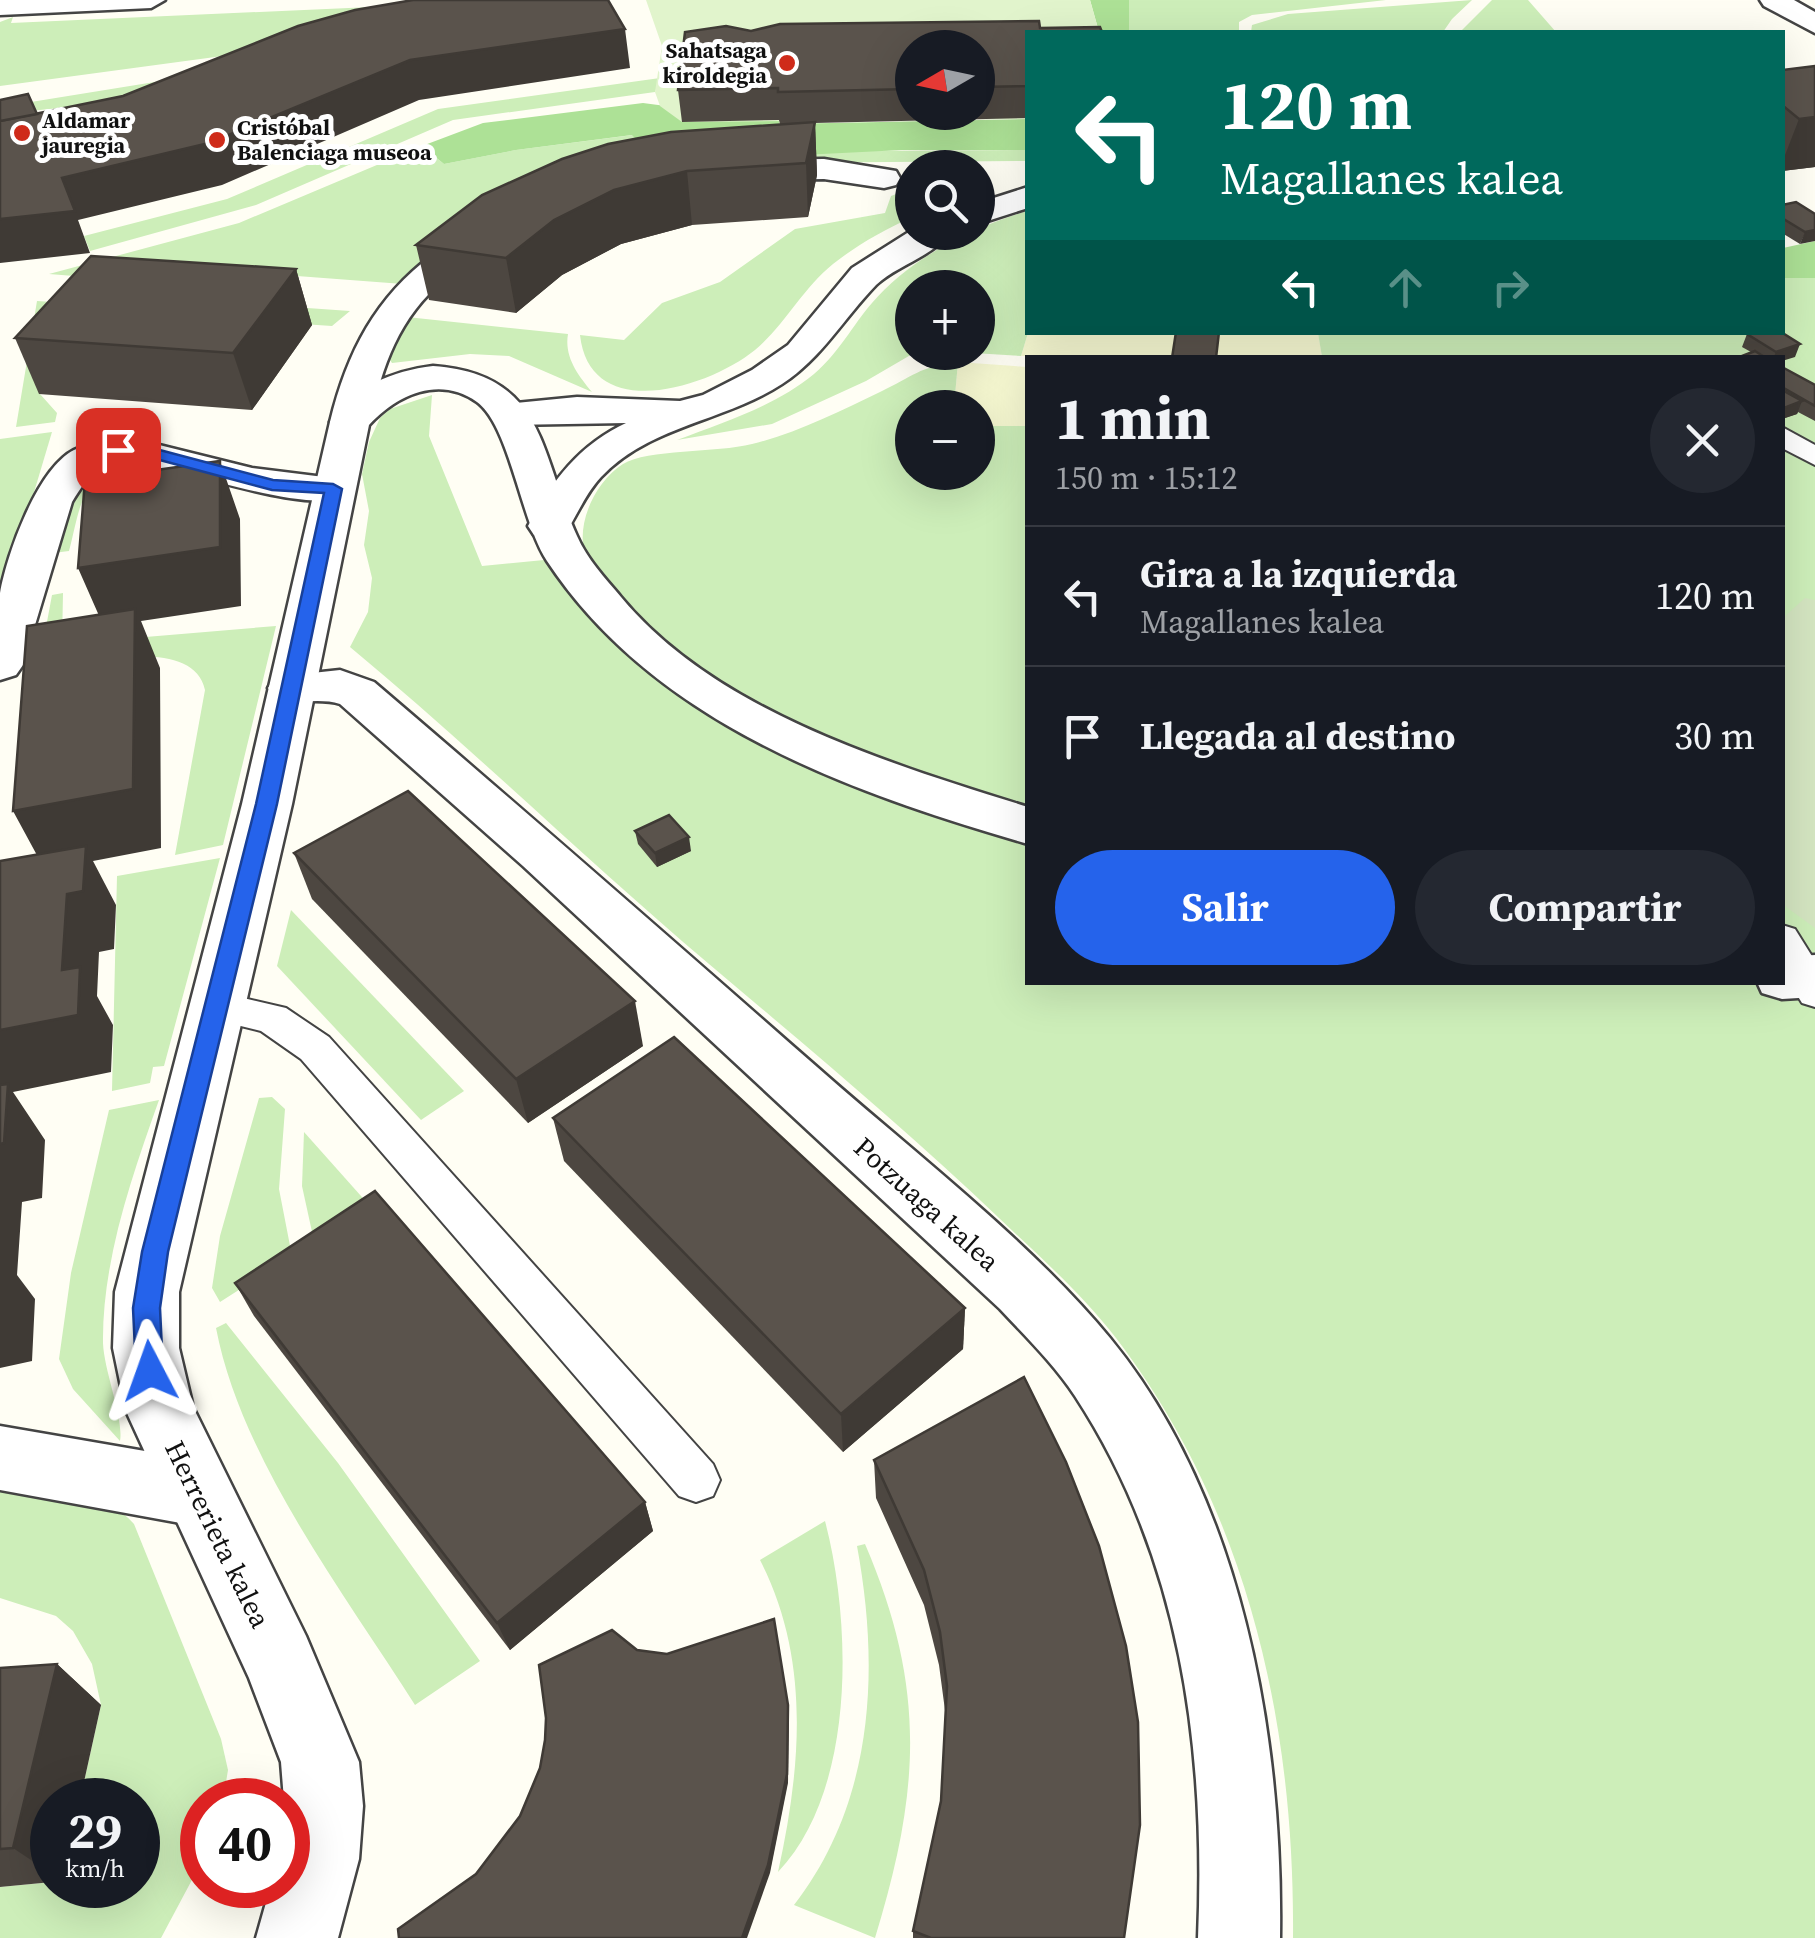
<!DOCTYPE html>
<html lang="es">
<head>
<meta charset="utf-8">
<style>
  :root { --surface:#171b24; --page:#242831; --text:#f1f3f6; --muted:#9ea1a6; --line:#363941; --accent:#2563eb }
  body { margin:0; font-family:"Source Serif 4",serif; background:var(--page); color:var(--text); height:100vh; display:flex; flex-direction:column; font-size:38px; white-space:nowrap }
  * { box-sizing:border-box; margin:0 }
  p { font-size:32px; color:var(--muted) }
  .icon { flex:none; width:55px; height:55px; fill:none; stroke:currentColor; stroke-width:2; stroke-linecap:round; stroke-linejoin:round }
  .map { position:relative; flex:1; overflow:hidden }
  .panel { position:absolute; left:1025px; top:355px; width:760px; height:630px; display:flex; flex-direction:column; background:var(--surface); border-radius:0px; box-shadow:0 10px 40px #0002 }
  .panel>* { flex:none }
  .top-card { position:absolute; left:1025px; top:30px; width:760px; height:305px; border-radius:0px; box-shadow:0 10px 40px #0002; background:#00695c; color:#fff; overflow:hidden }
  .needle { width:65px; rotate:261deg }
  .tools { position:absolute; left:895px; top:30px; display:grid; gap:20px }
  .tools a { display:grid; place-items:center; width:100px; height:100px; border-radius:50%; background:var(--surface); box-shadow:0 10px 40px #0002; font-size:50px }
  .speed { position:absolute; left:30px; top:1778px; display:flex; gap:20px; font-size:50px; font-weight:700; text-align:center }
  .speed>* { display:grid; place-content:center; width:130px; height:130px; border-radius:50%; background:var(--surface); box-shadow:0 10px 40px #0002; line-height:1 }
  .speed small { font-size:25px; font-weight:400 }
  .speed .limit { border:15px solid #d22; background:#fff; color:#111 }
  .pin { position:absolute; display:grid; place-items:center; width:85px; height:85px; color:#fff; margin:-42px; border-radius:20px; box-shadow:0 5px 15px #0006 }
  .me { position:absolute; width:110px; margin:-55px; rotate:356deg; stroke-linejoin:round; filter:drop-shadow(0 0 8px #0008) }
  .turn { display:flex; align-items:center; gap:35px; height:210px; padding:0 30px; font-size:45px }
  .turn .icon { width:130px; height:130px; stroke-width:2.5 }
  .turn b { display:block; font-size:70px; line-height:85px }
  .lanes { display:flex; align-items:center; height:95px; padding:0 30px; background:#0003; justify-content:center; gap:50px; direction:ltr }
  .lanes .off { opacity:.35 }
  .round { display:grid; place-items:center; flex:none; width:105px; height:105px; border-radius:52px; background:var(--page) }
  .overview { display:flex; align-items:center; justify-content:space-between; height:170px; padding:0 30px }
  h1 { font-size:60px; font-weight:700; line-height:75px }
  .cta { display:flex; gap:20px; margin-top:auto; padding:20px 30px }
  .cta a { flex:1; height:115px; border-radius:60px; background:var(--accent); color:#fff; font-size:40px; font-weight:700; line-height:115px; text-align:center }
  .cta a+a { background:var(--page); color:var(--text) }
  ul { padding:0; list-style:none }
  li { display:flex; align-items:center; gap:30px; height:140px; padding:0 30px; border-top:2px solid var(--line) }
  li div { flex:1 }
  li b { display:block; font-size:38px }
  li em { font-style:normal }
  .map>svg:first-child { display:block }
  .farmland { fill:#f6f8d1 }
  .green { fill:#cdeeb9 }
  .forest { fill:#ade196 }
  .cemetery { fill:#d4e5c1 }
  .pitch { fill:#e1f4cc; fill-rule:evenodd }
  .lines { fill:none; stroke-linecap:round; stroke-linejoin:round }
  .service-casing { stroke:#444; stroke-width:4 }
  .minor-casing { stroke:#444; stroke-width:5 }
  .tertiary-casing { stroke:#444; stroke-width:5 }
  .service { fill:#fff; fill-rule:evenodd }
  .minor { fill:#fff; fill-rule:evenodd }
  .tertiary { fill:#fff; fill-rule:evenodd }
  .wall { fill:#4d4741; fill-rule:evenodd }
  .shaded-wall { fill:#3f3a35 }
  .building { fill:#5a534c; stroke:#3f3a35; stroke-width:2.5 }
  .route { fill:#2563eb; stroke:#184099; stroke-width:2.5 }
  .poi-dot { fill:#cf2b1a; stroke:#fff; stroke-width:4 }
  .labels { text-anchor:middle; dominant-baseline:central; stroke-width:10; stroke-linejoin:round; paint-order:stroke }
  .far-poi-label { font-size:22px; font-weight:bold; fill:#111; stroke:#fff; text-anchor:start }
  .street-label { font-size:28px; fill:#111; stroke:#fff }
</style>
</head>
<body>
<div class="map">
<svg width="1815" height="1938" viewBox="0 0 1815 1938">
  <rect width="100%" height="100%" fill="#fffef4"/>
  <g class="farmland">
    <polygon points="1318,332 1322,357 1021,356 1028,333"/>
    <polygon points="958,362 1027,367 1027,426 978,426 978,408 954,408"/>
  </g>
  <g class="green">
    <polygon points="528,0 281,48 0,86 0,22 13,17 11,23"/>
    <polygon points="1129,0 1386,0 1252,15 1239,22 1239,32 1129,32"/>
    <polygon points="1472,0 1452,19 1443,32 1251,32 1252,25 1288,14"/>
    <polygon points="1492,0 1528,0 1556,32 1460,32"/>
    <polygon points="660,78 655,92 453,120 256,205 90,251 84,236 227,199 438,109"/>
    <polygon points="167,80 93,147 99,104 0,114 0,107"/>
    <polygon points="633,135 642,145 856,151 1027,150 1027,161 749,163 403,284 216,270 162,283 49,274 239,223 422,146 444,164 516,150"/>
    <path d="M912 188V217C884 230 857 245 833 264 802 289 785 325 755 350 708 388 590 425 580 335L624 340 662 303 720 282 795 229 885 213 891 196Z"/>
    <path d="M1027 211 1028 333 1021 356 973 353 978 352V288H912L914 353 866 381 772 424 677 440C725 422 775 406 814 374 839 353 852 326 872 303 911 257 972 228 1027 211Z"/>
    <path d="M1783 278H1815V1938H1293C1295 1724 1248 1511 1116 1338 1082 1294 1039 1256 999 1218 906 1129 807 1047 709 964 587 861 473 749 350 647L368 612 372 578 364 545 369 511 362 474 369 442 380 418 390 409 432 395 429 436 482 566 544 560 583 544C580 515 598 480 623 464 647 449 717 453 752 444 797 433 838 412 880 392 914 376 918 367 958 362L954 407 912 408V472H978V426H1027L1028 982H1782V358L1322 357 1318 333 1782 332Z"/>
    <polygon points="139,296 350,311 332,326 111,311 40,394 57,413 55,422 16,427 37,301 99,305"/>
    <path d="M407 317 568 334C564 357 578 375 592 392L509 356 470 354 392 363 388 357Z"/>
    <polygon points="52,432 0,606 0,439"/>
    <path d="M129 465 131 469C77 484 82 502 69 551L53 553C66 505 72 469 129 465Z"/>
    <path d="M63 593 62 644 276 626 223 845 175 855 205 690C193 633 79 665 38 670L52 595Z"/>
    <polygon points="220,858 164,1066 153,1067 150,1083 112,1091 117,876"/>
    <polygon points="291,910 464,1091 421,1120 277,966"/>
    <polygon points="272,1097 285,1109 279,1189 292,1256 220,1302 212,1288 220,1236 259,1098"/>
    <path d="M159 1100C132 1176 102 1261 103 1343 104 1371 124 1419 120 1441L73 1389 59 1359 71 1273 109 1110Z"/>
    <polygon points="304,1132 369,1205 314,1241 302,1186"/>
    <path d="M226 1323 338 1463 480 1661 415 1705C344 1593 241 1459 216 1328Z"/>
    <path d="M0 1480C37 1488 110 1493 134 1524L221 1739 228 1770 223 1800H202V1861L161 1938H0V1887L52 1882 138 1885V1800H80L101 1705 92 1664 73 1631 56 1616 0 1598Z"/>
    <path d="M825 1521C852 1624 856 1790 778 1872 801 1768 811 1659 760 1560Z"/>
    <path d="M865 1544C927 1688 920 1791 875 1938L794 1905C874 1802 880 1670 857 1546Z"/>
  </g>
  <g class="forest">
    <polygon points="1090,0 1129,0 1129,32 1099,32"/>
    <polygon points="643,103 779,121 780,124 1028,119 1027,150 902,150 720,159 642,145 632,135 516,150 444,164 422,146 483,123"/>
    <polygon points="1815,241 1815,278 1783,278 1783,248"/>
  </g>
  <polygon class="cemetery" points="1805,598 1815,600 1815,928 1782,904 1783,618"/>
  <path class="pitch" d="M646 0H1090L1099 32H1028L1027 119 682 122 660 106 655 92 662 46ZM912 48H978V112H912Z"/>
  <g class="lines">
    <g class="service-casing">
      <g id="service">
        <polygon points="1782,427 1815,445 1815,465 1782,448"/>
        <polygon points="1782,925 1795,929 1815,961 1815,1007 1802,1003 1782,971"/>
        <polygon points="218,992 286,1008 329,1037 713,1464 720,1480 713,1496 696,1502 679,1496 301,1059 261,1031 204,1017 199,1007 204,997"/>
      </g>
    </g>
    <g class="minor-casing">
      <g id="minor">
        <polygon points="0,0 165,0 151,8 0,15"/>
        <polygon points="1760,0 1794,0 1815,12 1815,33 1764,6"/>
        <polygon points="824,159 896,171 900,178 896,185 884,188 824,179 743,180 731,177 727,170 731,163 743,160"/>
        <polygon points="1028,187 1028,208 978,224 978,203"/>
        <path d="M483 228 495 231 500 238C488 256 461 266 444 280 399 317 382 366 370 422L364 430 350 434 336 430 330 422C347 352 376 296 435 253 450 243 465 232 483 228Z"/>
        <path d="M912 230 950 232C933 257 897 265 876 285 843 319 822 358 782 384 724 422 650 425 601 477 585 494 577 516 564 535L549 539 534 535 528 526C552 481 579 445 626 423L509 425 495 421 489 413 495 405 577 397 680 401 703 395 752 370 788 345 852 268Z"/>
        <path d="M135 439 252 468 348 480 354 489 348 498C278 515 144 446 103 468 88 475 80 489 72 502L23 665 16 675 0 680C0 652 0 621 0 593 7 554 37 469 74 450 93 441 115 440 135 439Z"/>
        <path d="M340 670 374 682C523 809 670 938 817 1067 912 1151 1030 1241 1110 1338 1242 1499 1283 1736 1280 1938H1198C1206 1748 1181 1558 1075 1396 1054 1364 1026 1337 1000 1309L523 866 340 704C320 697 297 705 275 699L268 688 275 677Z"/>
        <polygon points="0,1426 197,1460 222,1469 232,1493 222,1517 197,1526 0,1490"/>
      </g>
    </g>
    <g class="tertiary-casing">
      <g id="tertiary">
        <path d="M433 366C546 374 539 453 577 536 587 559 605 578 621 597 716 712 891 764 1028 807V844C849 792 654 723 547 561 521 522 510 426 477 402 439 375 397 395 369 425L292 804 179 1292V1348L193 1407 306 1636 359 1762 363 1806 359 1859 338 1938H256L271 1885H288V1800H284L281 1762 249 1678 126 1411 113 1348 115 1292 242 804 330 422C355 386 392 371 433 366Z"/>
        <polygon points="1815,955 1815,997 1782,999 1762,993 1757,982 1782,982 1782,957"/>
      </g>
    </g>
    <use href="#service" class="service"/>
    <use href="#minor" class="minor"/>
    <use href="#tertiary" class="tertiary"/>
  </g>
  <g class="wall">
    <path d="M751 31 1028 32V118L815 123 817 175 808 217 692 225 621 244 562 275 516 313 429 300 416 245 780 124 779 120 682 122 678 90ZM912 48H978V112H912Z"/>
    <polygon points="1815,66 1815,167 1782,171 1782,70"/>
    <polygon points="1782,205 1815,214 1800,244 1782,233"/>
    <polygon points="296,269 312,325 252,410 39,394 15,338"/>
    <polygon points="1747,334 1795,357 1737,358 1751,352 1742,347"/>
    <polygon points="1782,367 1815,385 1815,421 1798,412 1797,414 1782,419"/>
    <polygon points="635,831 691,851 657,867 638,844"/>
    <polygon points="294,853 643,1046 528,1123 312,899"/>
    <polygon points="553,1118 965,1308 963,1349 843,1452 564,1161"/>
    <polygon points="235,1283 645,1502 653,1531 510,1650 254,1316"/>
    <polygon points="874,1460 1124,1938 913,1938 913,1931 941,1802 946,1718 939,1665 924,1605 876,1498"/>
    <polygon points="57,1664 101,1705 52,1800 52,1882 0,1887 0,1668"/>
  </g>
  <g class="shaded-wall">
    <polygon points="625,29 630,68 419,100 222,185 78,220 90,253 0,263 0,219 62,178 410,60"/>
    <polygon points="1815,117 1815,167 1782,171 1782,163 1799,119"/>
    <polygon points="815,122 817,175 808,217 806,163"/>
    <polygon points="687,171 692,225 621,244 562,275 516,313 506,258 554,220 614,190"/>
    <polygon points="1815,230 1815,241 1800,244 1805,232"/>
    <polygon points="296,269 312,325 252,410 233,353"/>
    <polygon points="1800,344 1795,357 1782,361 1782,358 1773,358 1776,352"/>
    <polygon points="1802,401 1797,414 1782,419 1784,408"/>
    <polygon points="220,461 240,519 241,606 141,621 160,668 161,848 93,861 116,905 114,949 99,952 97,996 113,1025 111,1072 13,1092 45,1140 42,1198 22,1202 17,1275 35,1299 32,1361 0,1368 0,1030 62,970 45,870 13,811 104,627 78,568"/>
    <polygon points="689,837 691,851 657,867 655,853"/>
    <polygon points="635,1001 643,1046 528,1123 516,1079"/>
    <polygon points="965,1308 963,1349 843,1452 841,1414"/>
    <polygon points="645,1502 653,1531 510,1650 497,1623"/>
    <polygon points="57,1664 101,1705 80,1800 52,1800 52,1874 13,1848"/>
    <polygon points="788,1705 789,1714 788,1783 770,1873 747,1938 742,1938"/>
  </g>
  <g class="building">
    <polygon points="413,0 608,0 625,29 410,60 209,143 62,178 75,211 0,219 0,121 123,96 298,26 355,10"/>
    <polygon points="1039,21 1040,28 1100,27 1102,32 1028,32 1028,86 978,87 978,48 912,48 912,89 778,92 778,88 678,90 685,32 726,26 751,31 780,24"/>
    <polygon points="1815,66 1815,117 1799,119 1782,105 1782,70"/>
    <polygon points="28,94 37,114 0,121 0,100"/>
    <polygon points="815,122 806,163 687,171 614,190 554,220 506,258 416,245 482,195 562,159 608,144 671,132"/>
    <polygon points="1796,202 1815,214 1815,230 1805,232 1782,218 1782,205"/>
    <polygon points="91,256 296,269 233,353 15,338"/>
    <polygon points="1176,332 1219,332 1216,358 1172,358"/>
    <polygon points="1753,332 1781,332 1800,344 1776,352 1747,334"/>
    <polygon points="1755,351 1766,358 1737,358"/>
    <polygon points="1782,367 1815,385 1815,406 1782,387"/>
    <polygon points="1782,390 1802,401 1784,408 1782,407"/>
    <polygon points="220,461 220,547 78,568 85,480"/>
    <polygon points="135,609 133,789 13,811 27,626"/>
    <polygon points="408,791 635,1001 516,1079 294,853"/>
    <polygon points="669,815 689,837 655,853 635,831"/>
    <polygon points="86,846 83,891 67,894 62,970 80,967 78,1015 0,1030 0,861"/>
    <polygon points="674,1037 965,1308 841,1414 553,1118"/>
    <polygon points="8,1084 4,1143 0,1144 0,1085"/>
    <polygon points="375,1191 645,1502 497,1623 235,1283"/>
    <polygon points="1024,1377 1066,1462 1099,1546 1126,1646 1138,1722 1140,1825 1124,1938 931,1938 913,1931 941,1801 947,1686 940,1632 924,1570 874,1460"/>
    <polygon points="774,1619 788,1705 787,1774 768,1865 742,1938 399,1938 398,1929 476,1874 520,1816 540,1768 545,1740 546,1718 539,1665 612,1630 637,1650 667,1654"/>
    <polygon points="57,1664 13,1848 0,1849 0,1668"/>
  </g>
  <polygon class="route" points="118,445 156,449 273,480 333,484 342,489 277,804 168,1252 160,1308 163,1371 159,1380 150,1383 140,1380 136,1371 133,1308 142,1252 256,804 324,493 272,490 156,459 112,453 112,446"/>
  <g class="poi-dot">
    <circle cx="787" cy="63" r="10"/>
    <circle cx="22" cy="133" r="10"/>
    <circle cx="217" cy="140" r="10"/>
  </g>
  <g class="labels">
    <g class="far-poi-label">
      <text x="767" y="50" text-anchor="end">Sahatsaga<tspan x="767" dy="25">kiroldegia</tspan></text>
      <text x="42" y="120">Aldamar<tspan x="42" dy="25">jauregia</tspan></text>
      <text x="237" y="127">Cristóbal<tspan x="237" dy="25">Balenciaga museoa</tspan></text>
    </g>
    <g class="street-label">
      <text transform="translate(927 1204) rotate(42)">Potzuaga kalea</text>
      <text transform="translate(218 1534) rotate(64)">Herrerieta kalea</text>
    </g>
  </g>
</svg>
<div class="tools">
<a><svg class="needle" viewBox="-14 -14 28 28"><path d="M0-13l5 13h-10z" fill="#e53935"/><path d="M0 13l5-13h-10z" fill="#9ea1a6"/></svg></a>
<a><svg class="icon" aria-label="search" viewBox="0 0 24 24"><circle cx="10" cy="10" r="6"/><path d="M15 15l6 6"/></svg></a>
<a>+</a>
<a>−</a>
</div>
<div class="speed"><div>29<small>km/h</small></div><div class="limit">40</div></div>
<div class="pin" style="left:118px;top:450px;background:#d93025"><svg class="icon" aria-label="arrive" viewBox="0 0 24 24"><path d="M6 21V4h12l-3 4 3 4H6"/></svg></div>
<svg class="me" style="left:150px;top:1371px" viewBox="-20 -20 40 40"><path d="M0-17L14 15 0 8-14 15z" fill="#2563eb" stroke="#fff" stroke-width="4"/></svg>
<div class="top-card">
<div class="turn"><svg class="icon" aria-label="left" viewBox="0 0 24 24"><path d="M17 20v-9H6M10 6l-5 5 5 5"/></svg><div><b>120 m</b>Magallanes kalea</div></div>
<div class="lanes"><svg class="icon" aria-label="left" viewBox="0 0 24 24"><path d="M17 20v-9H6M10 6l-5 5 5 5"/></svg><svg class="icon off" aria-label="ahead" viewBox="0 0 24 24"><path d="M12 20V5M6 11l6-6 6 6"/></svg><svg class="icon off" aria-label="right" viewBox="0 0 24 24"><path d="M7 20v-9h11M14 6l5 5-5 5"/></svg></div>
</div>
<section class="panel">
<div class="overview"><div><h1>1 min</h1><p>150 m · 15:12</p></div><a class="round"><svg class="icon" aria-label="close" viewBox="0 0 24 24"><path d="M6 6l12 12M18 6L6 18"/></svg></a></div>
<ul>
<li><svg class="icon" aria-label="left" viewBox="0 0 24 24"><path d="M17 20v-9H6M10 6l-5 5 5 5"/></svg><div><b>Gira a la izquierda</b><p>Magallanes kalea</p></div><em>120 m</em></li>
<li><svg class="icon" aria-label="arrive" viewBox="0 0 24 24"><path d="M6 21V4h12l-3 4 3 4H6"/></svg><div><b>Llegada al destino</b></div><em>30 m</em></li>
</ul>
<div class="cta"><a>Salir</a><a>Compartir</a></div>
</section>
</div>
</body>
</html>
